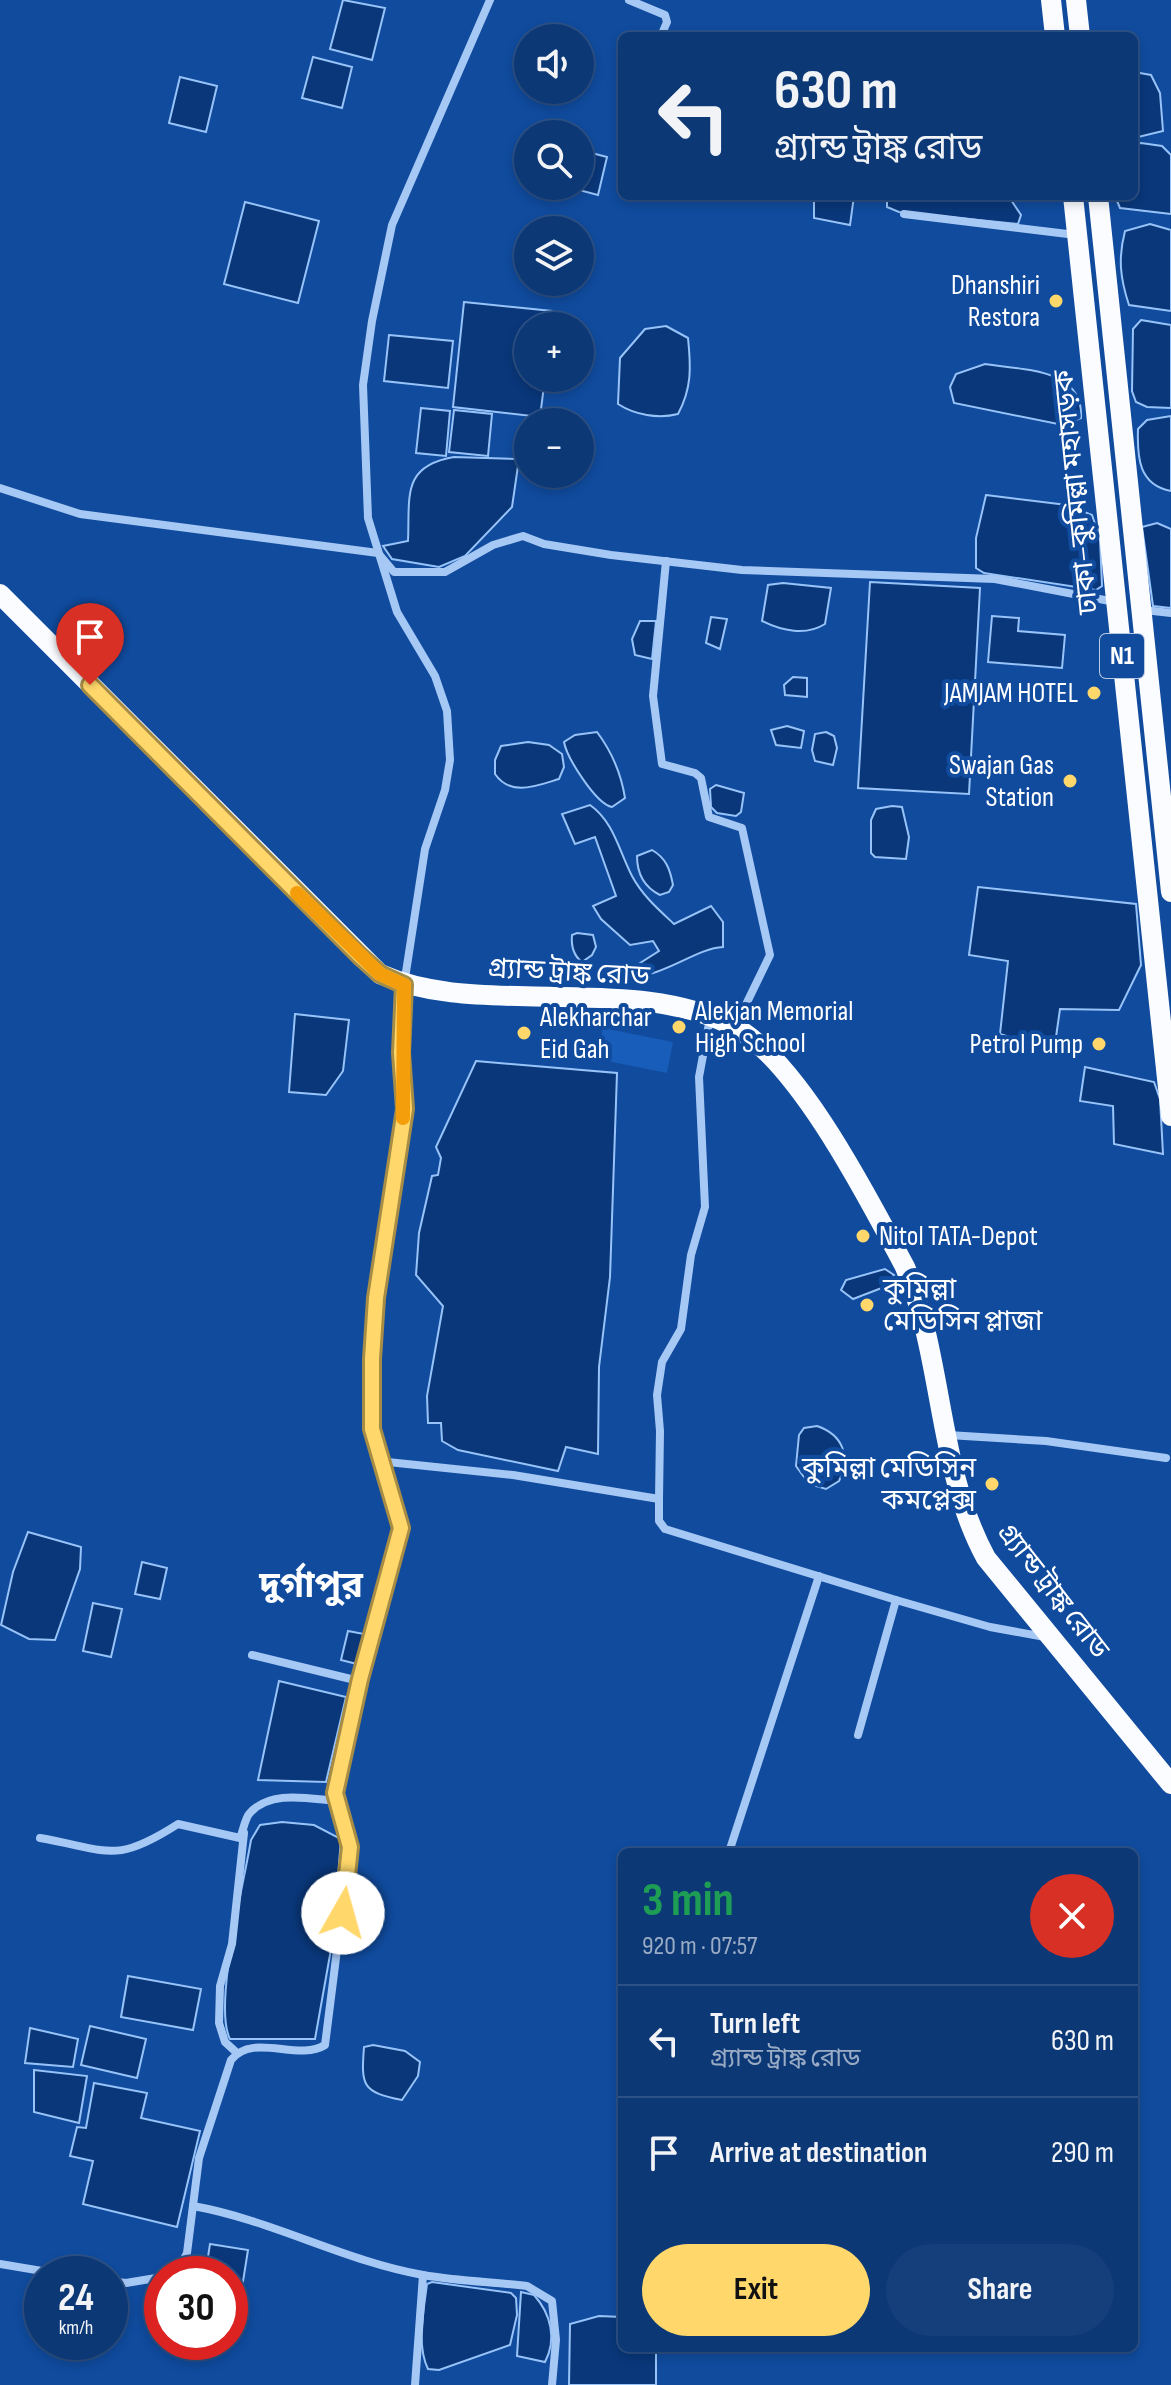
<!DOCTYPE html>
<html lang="en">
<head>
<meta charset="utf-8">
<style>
  :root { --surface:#0c3876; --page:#153f7b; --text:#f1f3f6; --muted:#9aacc5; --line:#2c5288; --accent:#ffd76a }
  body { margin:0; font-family:"Sofia Sans Condensed","Noto Sans Bengali",sans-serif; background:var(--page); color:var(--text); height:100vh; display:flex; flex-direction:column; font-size:30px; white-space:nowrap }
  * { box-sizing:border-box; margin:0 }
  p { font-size:26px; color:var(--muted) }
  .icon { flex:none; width:44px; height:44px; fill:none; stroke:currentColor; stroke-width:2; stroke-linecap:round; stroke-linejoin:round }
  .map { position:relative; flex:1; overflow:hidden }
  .side { position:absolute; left:618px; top:1848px; width:520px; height:504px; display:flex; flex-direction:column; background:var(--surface); border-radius:12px; box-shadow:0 4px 12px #0003,0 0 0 2px var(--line) }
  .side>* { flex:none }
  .guide { position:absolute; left:618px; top:32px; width:520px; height:168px; border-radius:12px; box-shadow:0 4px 12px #0003,0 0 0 2px var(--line); background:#0c3876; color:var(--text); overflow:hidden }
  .tools { position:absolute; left:514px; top:24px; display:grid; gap:16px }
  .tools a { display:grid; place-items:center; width:80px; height:80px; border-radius:50%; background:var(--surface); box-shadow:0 4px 12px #0003,0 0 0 2px var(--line); font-size:40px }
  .speed { position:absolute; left:24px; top:2256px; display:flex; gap:16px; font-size:40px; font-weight:700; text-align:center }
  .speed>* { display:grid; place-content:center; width:104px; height:104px; border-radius:50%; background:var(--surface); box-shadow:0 4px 12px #0003,0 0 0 2px var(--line); line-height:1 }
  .speed small { font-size:20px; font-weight:400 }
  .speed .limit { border:12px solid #d22; background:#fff; color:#111 }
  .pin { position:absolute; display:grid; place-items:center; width:68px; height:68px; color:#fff; margin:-82px -34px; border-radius:50% 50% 50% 0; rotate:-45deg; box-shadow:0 0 8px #0007 }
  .pin .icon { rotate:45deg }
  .me { position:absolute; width:88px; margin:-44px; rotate:7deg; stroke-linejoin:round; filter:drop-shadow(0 0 6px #0008) }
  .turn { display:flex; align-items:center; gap:28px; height:168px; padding:0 24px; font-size:36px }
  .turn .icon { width:104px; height:104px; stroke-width:2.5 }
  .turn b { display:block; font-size:56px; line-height:68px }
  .round { display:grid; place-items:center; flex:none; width:84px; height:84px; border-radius:42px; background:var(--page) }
  .head { display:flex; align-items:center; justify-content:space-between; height:136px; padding:0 24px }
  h1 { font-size:48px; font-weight:700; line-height:60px; color:#1e9e55 }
  .primary-button { display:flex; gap:16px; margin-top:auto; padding:16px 24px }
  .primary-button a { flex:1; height:92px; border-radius:48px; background:var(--accent); color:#111; font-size:32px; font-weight:700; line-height:92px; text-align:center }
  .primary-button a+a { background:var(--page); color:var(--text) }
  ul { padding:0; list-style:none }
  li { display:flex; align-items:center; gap:24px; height:112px; padding:0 24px; border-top:2px solid var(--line) }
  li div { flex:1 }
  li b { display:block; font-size:30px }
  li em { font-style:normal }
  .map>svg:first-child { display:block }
  .green { fill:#185db9 }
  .water { fill:#09377a; stroke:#98c3f8; stroke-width:2 }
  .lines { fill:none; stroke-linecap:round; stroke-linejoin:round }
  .minor { stroke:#a6c8f5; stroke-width:8 }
  .trunk { stroke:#fafcff; stroke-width:20 }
  .route-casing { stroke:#a68c45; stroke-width:20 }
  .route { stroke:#ffd76a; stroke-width:14 }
  .slow { stroke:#f59e0b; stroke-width:14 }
  .poi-dot { fill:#ffd76a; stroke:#104b9e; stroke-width:3 }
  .labels { text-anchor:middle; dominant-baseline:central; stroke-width:8; stroke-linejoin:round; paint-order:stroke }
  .shield { fill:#104b9e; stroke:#b7c9e2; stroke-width:2 }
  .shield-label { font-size:26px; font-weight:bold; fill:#fff }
  .poi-label { font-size:28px; fill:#fff; stroke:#104b9e; text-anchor:end }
  .street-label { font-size:28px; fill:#fff; stroke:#104b9e }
  .district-label { font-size:36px; font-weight:bold; fill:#fff; stroke:#104b9e }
</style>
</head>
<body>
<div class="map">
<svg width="1171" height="2385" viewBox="0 0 1171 2385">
  <rect width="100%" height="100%" fill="#104b9e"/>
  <polygon class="green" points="603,1028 673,1042 667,1073 597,1059"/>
  <g class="water">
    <polygon points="343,0 385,8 372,60 330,49"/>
    <polygon points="313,57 352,67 342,108 302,98"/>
    <polygon points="1134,72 1151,75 1160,93 1163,131 1134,138"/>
    <polygon points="180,77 217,86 206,132 169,123"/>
    <polygon points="1141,143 1162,146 1171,155 1171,214 1120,208 1115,196 1134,196 1134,145"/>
    <polygon points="584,151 607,157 598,195 575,189 580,186"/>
    <polygon points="814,196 854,196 850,225 814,218"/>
    <polygon points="887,196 1001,196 1011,200 1021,215 1018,224 899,212 887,207"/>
    <polygon points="245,202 319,221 298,303 224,284"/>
    <path d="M1150 224 1171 230V311L1129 305C1120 278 1118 258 1125 231Z"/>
    <polygon points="464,302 552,311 550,326 528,326 528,378 545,378 540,417 453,407"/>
    <polygon points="1141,320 1171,325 1171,408 1147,407 1136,402 1132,391 1133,329"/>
    <path d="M666 326 688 338C691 367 692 388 678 414 658 419 635 415 618 404L620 358 645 329Z"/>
    <polygon points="389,335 453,341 448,388 384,381"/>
    <path d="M985 364C1023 370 1084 368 1081 418L1063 425 954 403 950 387 956 374Z"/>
    <polygon points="421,408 450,411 446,456 416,453"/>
    <polygon points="454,410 492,414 488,456 449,452"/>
    <path d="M1171 416V491C1139 485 1137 458 1138 429L1147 420Z"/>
    <path d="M454 457 519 459 512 507 465 556 439 567 392 559 383 546 408 541C410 497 401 466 454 457Z"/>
    <polygon points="986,495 1067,505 1092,515 1100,539 1102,586 1096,590 984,573 976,568 976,538"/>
    <polygon points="1157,523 1171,529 1171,608 1153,606 1142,527"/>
    <polygon points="870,582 980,588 969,794 858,788"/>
    <path d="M783 583 831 588 825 624C806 636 782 631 762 621L768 585Z"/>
    <polygon points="992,616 1019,618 1018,631 1065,635 1062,668 988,662"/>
    <polygon points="711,617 727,619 720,649 706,643"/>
    <polygon points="640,621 656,621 652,659 635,655 632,639"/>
    <polygon points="793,677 807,678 807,697 785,695 784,685"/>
    <polygon points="787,726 804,731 801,748 776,745 771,730"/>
    <path d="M597 732C612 752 621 773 625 798L612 807C596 804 567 758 564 742L575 735Z"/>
    <polygon points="826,732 834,736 837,748 833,765 815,761 812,750 815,734"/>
    <path d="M528 742 549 745 562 754 564 767 559 779C536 786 511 797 495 774V760L501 746Z"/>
    <polygon points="716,785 744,793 741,812 736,816 717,813 711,807 710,789"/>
    <path d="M590 805C614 822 619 851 632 876 642 895 658 909 674 924L711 906 723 922V947C700 948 673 969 646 975L637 965 659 951 653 941 630 945 601 919 593 906 616 896 595 837 575 844 562 814Z"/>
    <polygon points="892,806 902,807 909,837 906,859 875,857 871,853 871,820 876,809"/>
    <path d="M652 850C666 858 670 869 673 885L669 892 660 895C644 887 637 874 637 856Z"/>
    <polygon points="978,887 1136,904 1141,965 1119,1010 1060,1009 1054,1051 1000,1034 1008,961 969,955"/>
    <path d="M577 933 593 935 596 947 592 955 582 962C574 956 571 946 572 935Z"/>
    <polygon points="295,1014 349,1020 343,1071 326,1095 289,1092"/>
    <polygon points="476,1061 617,1073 610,1277 599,1367 598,1454 566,1447 558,1471 458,1450 442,1441 441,1423 428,1423 427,1396 443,1306 416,1275 419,1233 432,1176 438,1175 441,1158 436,1147"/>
    <polygon points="1085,1067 1154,1082 1160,1099 1163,1154 1114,1144 1113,1106 1080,1101"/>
    <polygon points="885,1269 894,1275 887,1286 853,1299 841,1290 846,1280"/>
    <path d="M817 1426C843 1435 851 1456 839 1481L826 1489 809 1484 796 1466 799 1435 804 1428Z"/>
    <polygon points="28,1532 81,1547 80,1569 55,1640 29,1639 1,1625 13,1572"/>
    <polygon points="142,1562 167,1568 160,1599 135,1594"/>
    <polygon points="93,1603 122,1609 111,1657 83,1651"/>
    <polygon points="348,1631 364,1634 357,1664 341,1660"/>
    <polygon points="279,1681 346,1697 326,1782 258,1780"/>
    <path d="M282 1822 314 1825 341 1839 333 1938 315 2039H230C213 2006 244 1883 251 1840L260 1825Z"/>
    <polygon points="128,1976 201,1989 193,2030 121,2017"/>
    <polygon points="90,2026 146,2039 137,2078 81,2065"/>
    <polygon points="30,2028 78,2039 73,2067 25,2063"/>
    <path d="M373 2045 405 2051 420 2062 418 2076 402 2100C362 2092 361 2086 364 2047Z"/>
    <polygon points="34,2070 87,2076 79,2123 34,2112"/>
    <polygon points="94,2083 147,2093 141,2118 200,2131 177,2227 83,2204 93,2161 70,2156 77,2127 86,2128"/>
    <polygon points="210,2244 248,2250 241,2294 237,2294 236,2299 230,2298 230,2274 196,2274 199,2256 208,2257"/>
    <path d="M432 2282 511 2293 516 2298 517 2315 510 2345 439 2370 428 2369C416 2345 424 2309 427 2284Z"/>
    <path d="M521 2292 534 2295C551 2314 557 2339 545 2362L517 2356Z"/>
    <polygon points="599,2316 622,2317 622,2348 656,2348 656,2385 569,2385 570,2324"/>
  </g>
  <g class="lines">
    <g class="minor">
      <polyline points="629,0 665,15 667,22 661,36"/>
      <polyline points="904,214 1076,235"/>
      <polyline points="0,488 80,514 378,553 394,572 445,572 493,545 523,536 544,544 611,555 742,570 995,579 1115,602"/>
      <polyline points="666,561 653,696 662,764 695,773 701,778 709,817 742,828 770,955 735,1027"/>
      <polyline points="1144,610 1171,613"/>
      <polyline points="948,1435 1046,1441 1166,1458"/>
      <polyline points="378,1461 513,1475 659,1499 659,1521 665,1529 896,1600 990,1627 1045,1637"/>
      <polyline points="659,1499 660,1431 657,1395 662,1362 681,1329 691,1255 705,1207 699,1077 710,1018"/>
      <polyline points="252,1655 359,1681"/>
      <polyline points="858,1735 896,1600"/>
      <path d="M40 1838C109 1850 114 1865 178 1824L240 1838C243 1831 245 1819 249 1814 270 1789 310 1799 337 1801"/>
      <polyline points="729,1852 819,1576"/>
      <polyline points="237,2053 225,2042 219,2023 220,1986 232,1944 244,1833"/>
      <path d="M193 2206C272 2220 344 2261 423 2275 457 2281 493 2282 527 2286L552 2301 556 2340 552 2385"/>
      <polyline points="0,2264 60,2274"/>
      <path d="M170 2274 182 2263 187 2253 199 2158 231 2060C253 2032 298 2062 325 2045L350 1847 335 1793 360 1679 401 1528 376 1454 372 1429V1359L376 1298 405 1109 401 1053 404 985 425 849 445 790 450 760 447 711 435 676 397 612 368 518 363 385 372 321 392 225 490 0"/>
      <polyline points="110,2281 126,2283 162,2277"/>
      <polyline points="415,2385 423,2275"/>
    </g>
    <g class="trunk">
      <polyline points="1051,0 1055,36"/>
      <polyline points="1076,0 1080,36"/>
      <polyline points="1073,196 1171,1116"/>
      <polyline points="1098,196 1171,892"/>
      <path d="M0 594 380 974C434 998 496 995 554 997 614 998 678 998 733 1026 799 1061 869 1200 905 1267 944 1359 937 1468 986 1558L1171 1784"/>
    </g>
  </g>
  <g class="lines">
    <g class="route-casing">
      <polyline id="route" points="90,685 360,956 380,974 404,985 401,1053 405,1109 376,1298 372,1359 372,1429 401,1528 360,1679 335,1793 350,1847 343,1913"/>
    </g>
    <use href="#route" class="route"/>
    <polyline class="slow" points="297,893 380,974 404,985 403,1118"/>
  </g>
  <g class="poi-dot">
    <circle cx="1056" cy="301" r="8"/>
    <circle cx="1094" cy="693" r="8"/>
    <circle cx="1070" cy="781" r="8"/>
    <circle cx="679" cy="1027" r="8"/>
    <circle cx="524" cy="1033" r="8"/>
    <circle cx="1099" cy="1044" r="8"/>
    <circle cx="863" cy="1236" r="8"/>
    <circle cx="867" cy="1305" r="8"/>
    <circle cx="992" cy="1484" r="8"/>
  </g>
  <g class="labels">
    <rect class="shield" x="1100" y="634" width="44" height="44" rx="6"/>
    <g class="shield-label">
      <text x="1122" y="656">N1</text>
    </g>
    <g class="poi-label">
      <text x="1040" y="285">Dhanshiri<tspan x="1040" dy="32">Restora</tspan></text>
      <text x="1078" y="693">JAMJAM HOTEL</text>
      <text x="1054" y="765">Swajan Gas<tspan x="1054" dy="32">Station</tspan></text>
      <text x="695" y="1011" text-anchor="start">Alekjan Memorial<tspan x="695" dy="32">High School</tspan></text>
      <text x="540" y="1017" text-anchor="start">Alekharchar<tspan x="540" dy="32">Eid Gah</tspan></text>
      <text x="1083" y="1044">Petrol Pump</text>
      <text x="879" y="1236" text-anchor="start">Nitol TATA-Depot</text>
      <text x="883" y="1289" text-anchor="start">কুমিল্লা<tspan x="883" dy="32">মেডিসিন প্লাজা</tspan></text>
      <text x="976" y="1468">কুমিল্লা মেডিসিন<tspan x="976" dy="32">কমপ্লেক্স</tspan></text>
    </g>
    <g class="street-label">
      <text transform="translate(1076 492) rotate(-96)">ঢাকা–কুমিল্লা মহাসড়ক</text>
      <text transform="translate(569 972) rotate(3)">গ্র্যান্ড ট্রাঙ্ক রোড</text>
      <text transform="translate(1053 1591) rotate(52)">গ্র্যান্ড ট্রাঙ্ক রোড</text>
    </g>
    <g class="district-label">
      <text x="311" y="1586">দুর্গাপুর</text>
    </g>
  </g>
</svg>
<div class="tools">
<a><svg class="icon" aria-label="sound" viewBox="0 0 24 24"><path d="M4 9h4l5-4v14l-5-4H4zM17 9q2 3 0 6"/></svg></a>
<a><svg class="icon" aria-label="search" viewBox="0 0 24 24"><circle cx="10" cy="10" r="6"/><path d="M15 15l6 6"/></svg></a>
<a><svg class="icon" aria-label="layers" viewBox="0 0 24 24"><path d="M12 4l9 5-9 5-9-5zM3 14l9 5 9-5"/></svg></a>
<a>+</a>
<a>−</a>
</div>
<div class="speed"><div>24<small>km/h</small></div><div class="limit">30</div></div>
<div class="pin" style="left:90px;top:685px;background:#d93025"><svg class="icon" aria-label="arrive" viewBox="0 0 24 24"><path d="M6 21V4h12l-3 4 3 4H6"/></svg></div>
<svg class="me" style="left:343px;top:1913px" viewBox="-20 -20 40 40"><circle r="19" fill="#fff"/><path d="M0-13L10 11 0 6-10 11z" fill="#ffd76a"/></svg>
<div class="guide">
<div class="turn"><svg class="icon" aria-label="left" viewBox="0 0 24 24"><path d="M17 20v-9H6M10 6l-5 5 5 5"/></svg><div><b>630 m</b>গ্র্যান্ড ট্রাঙ্ক রোড</div></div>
</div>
<section class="side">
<div class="head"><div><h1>3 min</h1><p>920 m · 07:57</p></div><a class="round" style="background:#d93025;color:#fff"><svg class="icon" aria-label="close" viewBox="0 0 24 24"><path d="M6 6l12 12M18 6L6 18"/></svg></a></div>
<ul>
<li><svg class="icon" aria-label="left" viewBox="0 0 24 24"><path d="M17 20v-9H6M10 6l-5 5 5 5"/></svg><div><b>Turn left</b><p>গ্র্যান্ড ট্রাঙ্ক রোড</p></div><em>630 m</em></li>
<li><svg class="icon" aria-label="arrive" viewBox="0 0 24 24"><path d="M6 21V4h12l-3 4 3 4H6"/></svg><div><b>Arrive at destination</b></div><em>290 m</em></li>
</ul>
<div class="primary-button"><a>Exit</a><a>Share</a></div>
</section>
</div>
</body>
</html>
